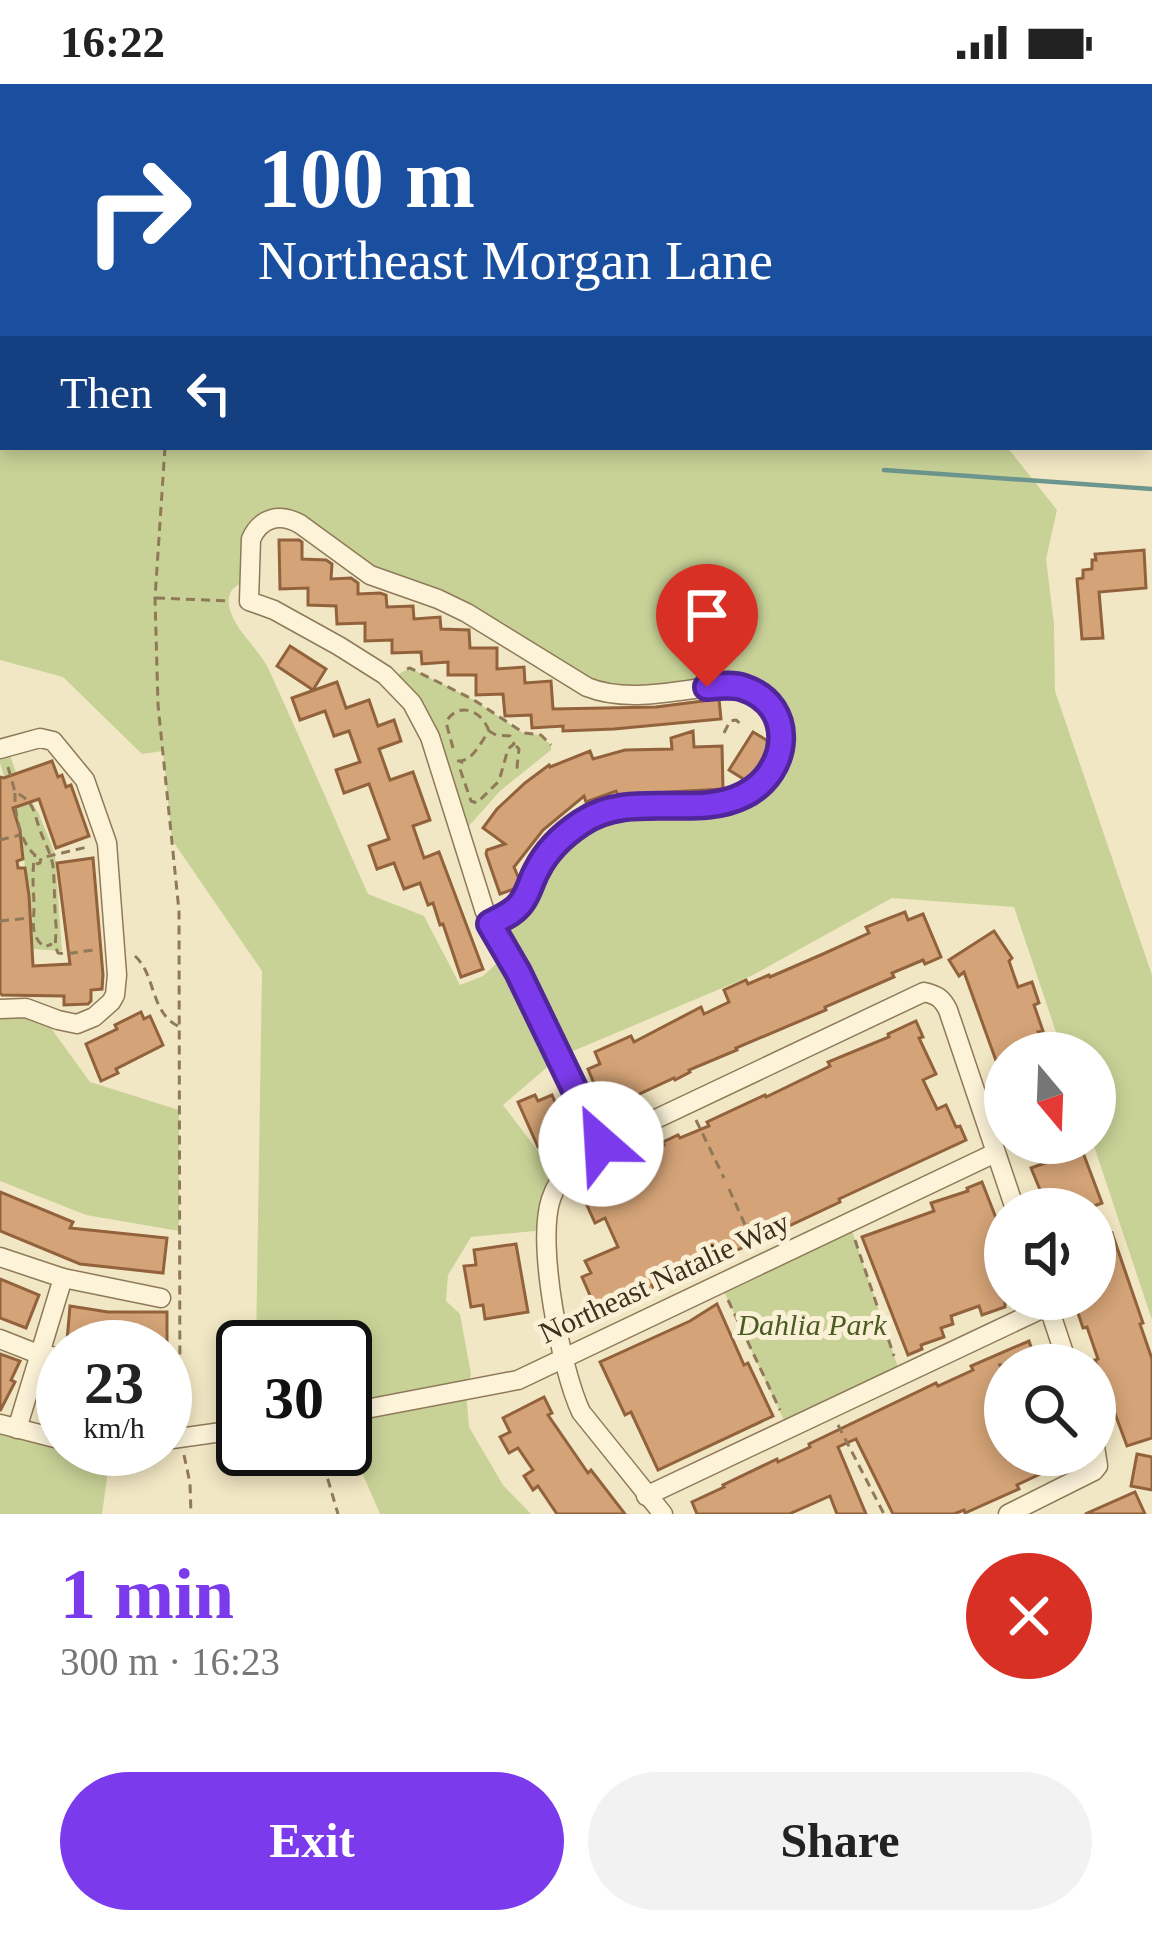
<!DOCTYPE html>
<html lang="en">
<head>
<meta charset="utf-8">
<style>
  :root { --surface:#fff; --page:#f2f2f2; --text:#222; --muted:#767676; --accent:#7c3aed }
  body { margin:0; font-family:Georgia,serif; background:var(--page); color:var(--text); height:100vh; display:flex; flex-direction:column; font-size:45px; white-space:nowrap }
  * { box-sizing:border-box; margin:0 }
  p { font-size:39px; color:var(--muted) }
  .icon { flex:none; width:66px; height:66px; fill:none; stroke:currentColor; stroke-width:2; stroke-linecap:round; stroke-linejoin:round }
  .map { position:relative; height:1430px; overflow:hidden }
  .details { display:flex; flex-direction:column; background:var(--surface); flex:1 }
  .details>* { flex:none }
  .hud { position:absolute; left:0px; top:0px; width:1152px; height:366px; box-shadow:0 6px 18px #0003; background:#1a4fa0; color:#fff; overflow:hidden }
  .needle { width:78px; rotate:161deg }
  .buttons { position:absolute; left:984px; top:948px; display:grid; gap:24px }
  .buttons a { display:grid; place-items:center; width:132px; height:132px; border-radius:50%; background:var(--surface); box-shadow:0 6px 18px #0003; font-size:60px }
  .speed { position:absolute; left:36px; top:1236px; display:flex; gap:24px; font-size:60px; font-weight:700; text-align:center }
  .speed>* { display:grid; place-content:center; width:156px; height:156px; border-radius:50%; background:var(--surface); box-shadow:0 6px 18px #0003; line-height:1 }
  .speed small { font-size:30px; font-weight:400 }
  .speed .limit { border:6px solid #111; border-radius:18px; background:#fff; color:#111 }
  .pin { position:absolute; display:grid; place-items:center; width:102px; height:102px; color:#fff; margin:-123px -51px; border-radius:50% 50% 50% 0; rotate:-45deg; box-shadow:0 0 12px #0007 }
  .pin .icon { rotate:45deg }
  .me { position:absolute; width:132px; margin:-66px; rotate:334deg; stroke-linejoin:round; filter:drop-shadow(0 0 9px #0008) }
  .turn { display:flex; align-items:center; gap:42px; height:252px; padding:0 60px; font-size:54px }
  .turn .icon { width:156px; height:156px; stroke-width:2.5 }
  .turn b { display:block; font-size:84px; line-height:102px }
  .then { display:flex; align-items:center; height:114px; padding:0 60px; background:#0003; gap:24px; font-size:45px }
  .round { display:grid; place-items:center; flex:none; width:126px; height:126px; border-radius:63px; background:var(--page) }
  .summary { display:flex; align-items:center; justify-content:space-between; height:204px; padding:0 60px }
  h1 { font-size:72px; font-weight:600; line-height:90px; color:var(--accent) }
  .cta { display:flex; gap:24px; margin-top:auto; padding:24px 60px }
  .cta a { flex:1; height:138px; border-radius:72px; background:var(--accent); color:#fff; font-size:48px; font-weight:600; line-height:138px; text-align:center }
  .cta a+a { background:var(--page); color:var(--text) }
  .status { display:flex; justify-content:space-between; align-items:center; height:84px; padding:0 60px; background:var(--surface); direction:ltr }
  .status svg { height:33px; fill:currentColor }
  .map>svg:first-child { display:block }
  .green { fill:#c8d297; fill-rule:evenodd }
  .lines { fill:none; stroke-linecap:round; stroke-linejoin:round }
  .stream { stroke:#6c958d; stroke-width:4.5 }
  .building { fill:#d4a377; stroke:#91623c; stroke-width:3 }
  .minor-casing { stroke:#8f7958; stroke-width:21 }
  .path { stroke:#8f7958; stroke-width:3; stroke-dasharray:9 6; stroke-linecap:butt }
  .minor { stroke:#fcf3d9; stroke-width:18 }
  .route-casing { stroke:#51269a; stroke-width:30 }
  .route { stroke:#7c3aed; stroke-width:21 }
  .labels { text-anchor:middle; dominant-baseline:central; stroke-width:10; stroke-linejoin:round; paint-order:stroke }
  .street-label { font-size:30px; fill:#3e2f1e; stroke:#f9f0d5 }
  .park-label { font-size:30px; font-style:italic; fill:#4a5c22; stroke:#f9f0d5 }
</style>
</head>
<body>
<div class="status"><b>16:22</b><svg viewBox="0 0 49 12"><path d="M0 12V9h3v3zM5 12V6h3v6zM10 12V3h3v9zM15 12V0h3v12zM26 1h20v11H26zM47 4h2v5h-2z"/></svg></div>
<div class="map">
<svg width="1152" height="1430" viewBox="0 0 1152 1430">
  <rect width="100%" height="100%" fill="#f2e7c4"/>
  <g class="green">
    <path d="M0 0H1152V96L1149 99V3H3V363H1007L1057 426 1046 475 1054 540 1055 607 1152 891V1236L1093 1059H1095V969H1063L1014 823 892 814 753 891 559 973 503 1021 541 1071 563 1091 546 1146 471 1153 448 1191 446 1217 460 1230 471 1290 466 1308 469 1343 503 1401 531 1430H380L345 1349V1263H256L262 887 172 756 163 667 142 670 63 593 0 576ZM262 440H300L406 503 615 611 742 603 780 647 756 705 654 721 582 738 491 840 507 870 483 892 460 901 424 832 368 810C335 736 303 660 269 586 259 564 233 545 229 522 227 506 235 501 249 496Z"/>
    <polygon points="410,584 474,616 523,649 541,651 551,661 551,666 500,707 460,752 430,653 389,595"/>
    <polygon points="7,663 18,694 39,730 55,770 62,867 32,865 22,751 0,679 0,665"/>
    <polygon points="0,925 40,929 90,998 179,1026 179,1147 86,1131 0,1097"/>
    <polygon points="849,1138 901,1292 788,1345 720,1199"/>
    <polygon points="0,1340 63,1356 63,1365 111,1365 102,1430 0,1430"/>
  </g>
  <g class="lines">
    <g class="stream">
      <polyline points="817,0 823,3"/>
      <polyline points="1149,94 1152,93"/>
      <polyline points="884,386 1152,405"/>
    </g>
  </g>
  <g class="building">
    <polygon points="279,456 299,456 302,458 302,475 326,476 332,480 331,495 351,494 358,499 358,510 380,509 386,511 387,523 413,522 414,535 440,533 441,545 469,546 470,564 497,564 497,585 524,583 525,599 551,597 553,625 656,623 719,615 721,635 614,645 563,647 563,642 532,644 531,631 505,632 503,610 476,611 476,591 448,591 448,578 422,580 421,568 392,569 392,556 365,557 365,539 337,540 336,522 308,521 308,504 280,505"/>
    <polygon points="1144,466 1146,504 1099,508 1103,554 1082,555 1077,495 1083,494 1083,486 1092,485 1092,476 1096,476 1095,470"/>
    <polygon points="290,562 326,585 313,606 277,582"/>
    <polygon points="337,598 346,624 369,616 378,642 394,636 401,657 379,665 390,696 413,688 430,736 413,742 424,774 439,768 483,885 461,893 443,840 440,841 433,819 428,821 420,799 404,805 394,779 377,785 369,762 389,755 369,700 344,709 336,686 360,678 349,647 334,652 325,627 300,636 292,614"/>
    <polygon points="693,647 694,663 722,662 723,705 618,711 616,707 586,718 584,712 543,746 514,783 519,795 514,805 500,810 486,770 487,766 505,760 483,744 497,725 525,699 549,681 550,683 590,667 593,675 625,666 672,665 671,654"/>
    <polygon points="753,648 768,657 767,666 756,686 745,696 729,686"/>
    <polygon points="52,677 58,693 62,691 66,703 71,701 89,752 56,764 39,715 13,724 20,747 23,775 17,777 18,784 25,784 29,812 33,882 70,880 57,779 93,774 103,891 102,905 91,906 91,917 88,920 64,921 64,912 2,911 0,909 0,693 4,694"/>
    <polygon points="905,828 908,836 923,830 941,873 925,880 923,876 892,889 894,893 825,923 826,926 736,964 737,966 689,986 690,988 675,996 674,994 605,1026 588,985 600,980 595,968 631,952 634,958 701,923 704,930 729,918 724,906 746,896 748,900 769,891 770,893 823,870 869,849 866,843"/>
    <polygon points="994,847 1012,874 1009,877 1018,903 1032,898 1039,919 1034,921 1043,947 1038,948 1041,957 1036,959 1039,969 1005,969 1005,995 1003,996 964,888 959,892 949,876"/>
    <polygon points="141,928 144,935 150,932 163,961 116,985 118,989 101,997 86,960 117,945 115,941"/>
    <polygon points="916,937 923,953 919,954 936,990 923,996 937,1025 946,1021 956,1043 960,1042 966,1056 839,1115 840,1118 787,1143 788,1145 652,1201 654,1205 599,1232 582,1193 591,1189 585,1177 618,1163 605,1134 595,1139 580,1106 590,1101 588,1098 664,1061 663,1058 678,1051 680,1054 709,1042 707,1038 765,1011 766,1013 830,982 828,978 889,953 888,950"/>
    <polygon points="535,1011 538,1017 552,1011 570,1054 538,1063 518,1018"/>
    <polygon points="1082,1066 1102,1119 1086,1125 1048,1125 1031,1084"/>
    <polygon points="982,1098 1005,1157 1005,1223 982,1231 979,1222 951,1232 953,1240 941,1244 944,1253 921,1261 922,1265 908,1271 862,1153 934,1127 931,1119 968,1107 967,1104"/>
    <polygon points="0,1108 73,1138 70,1144 167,1154 163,1189 80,1180 0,1147"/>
    <polygon points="1112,1149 1143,1239 1140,1240 1152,1275 1152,1354 1127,1362 1095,1276 1098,1275 1087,1243 1083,1244 1077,1226 1081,1225 1077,1215 1095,1215 1095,1155"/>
    <polygon points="516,1160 528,1228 485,1235 483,1221 471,1223 464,1182 476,1181 474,1166"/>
    <polygon points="0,1195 39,1211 26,1244 0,1234"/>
    <polygon points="717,1220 744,1281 748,1279 773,1332 658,1386 631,1328 625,1331 600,1278 690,1237"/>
    <polygon points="70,1222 108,1228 167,1228 167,1263 111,1263 67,1257"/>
    <polygon points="1029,1257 1037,1281 1000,1281 1005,1291 1005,1371 1083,1371 1083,1374 1050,1388 1049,1386 1017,1401 1019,1405 965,1429 964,1426 954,1430 893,1430 856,1355 838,1363 866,1430 837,1430 830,1412 789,1430 697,1430 692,1418 724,1403 723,1401 777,1375 778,1378 810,1363 809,1360 936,1299 938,1302 973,1286 971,1282"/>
    <polygon points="0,1270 20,1277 11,1296 15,1298 0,1327"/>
    <polygon points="51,1289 63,1290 63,1327 43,1326 44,1309 50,1309"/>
    <polygon points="544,1313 552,1329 548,1331 588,1389 591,1386 625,1430 557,1430 538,1402 533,1406 524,1392 533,1386 518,1364 509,1369 500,1353 510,1348 503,1334"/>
    <polygon points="1137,1370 1152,1373 1152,1406 1131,1402"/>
    <polygon points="1135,1408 1145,1430 1085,1430"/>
  </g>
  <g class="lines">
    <g class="minor-casing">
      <g id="minor">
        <polyline points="511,0 515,3"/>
        <polyline points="301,3 301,0"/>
        <polyline points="0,665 40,654 53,657 85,696 107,759 117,891 115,911 111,918 94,933 77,940 58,936 26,924 0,925"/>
        <path d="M491 840C501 834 514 829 521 819 529 809 532 796 537 786 548 766 563 751 581 739 625 709 679 730 727 718 769 708 796 667 773 627 763 610 744 603 726 601 681 605 629 620 587 603L467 529 438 515 370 491 300 440C280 429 261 433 251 455L249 517 274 526 339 562 385 591 412 619 430 653 485 828 518 888 601 1061"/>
        <polyline points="0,1173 63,1194 161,1214"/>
        <polyline points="1046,1215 1068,1281"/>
        <polyline points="0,1255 38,1270 63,1274"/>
        <polyline points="345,1329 518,1296 995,1069"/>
        <polyline points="0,1340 63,1356"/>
        <polyline points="17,1345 63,1194"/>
        <polyline points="165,1356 243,1345"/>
        <polyline points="646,1412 1048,1222"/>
        <path d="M663 1430 581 1328C561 1285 536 1160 551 1115 560 1088 578 1075 601 1061L924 908C937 911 942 914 948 926L1015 1125"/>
        <polyline points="1008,1430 1094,1387 1098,1382 1095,1363"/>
      </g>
    </g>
    <g class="path">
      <polyline points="210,0 211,3"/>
      <polyline points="609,0 612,3"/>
      <polyline points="112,3 113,0"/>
      <polyline points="0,90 3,87"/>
      <polyline points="1149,124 1152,121"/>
      <polyline points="165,363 155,514 158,621 179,827 180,1338"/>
      <polyline points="156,514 231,517"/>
      <polyline points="407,585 410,584 474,616 524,649 541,651 551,661"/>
      <polyline points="724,649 730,637 736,636 742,641"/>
      <polyline points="516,662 519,665 517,683 522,687"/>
      <path d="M453 664 446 638C459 616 482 627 489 647"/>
      <path d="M457 677C473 678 480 659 489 647L496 651 510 652 514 660 508 665 499 697 477 719 471 717 460 685 462 678"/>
      <path d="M8 683 15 708C35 718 33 727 40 746 44 758 51 769 53 782 55 802 54 822 56 841 57 853 53 858 58 869 71 871 83 866 97 866"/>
      <path d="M15 709C14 727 20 759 35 771 32 785 33 801 34 818 35 836 28 849 44 863L52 860"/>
      <polyline points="0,756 20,751"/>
      <polyline points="36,780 40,779 41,774 87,763"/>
      <polyline points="0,837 29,834"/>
      <path d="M135 872C156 891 150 928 178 942"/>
      <polyline points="696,1036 724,1094"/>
      <polyline points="729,1105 755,1163"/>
      <polyline points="855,1156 894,1272"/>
      <polyline points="728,1216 780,1326"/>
      <polyline points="838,1341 884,1430"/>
      <polyline points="326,1365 326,1389 338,1430"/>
      <polyline points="184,1371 190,1399 191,1430"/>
    </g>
    <use href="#minor" class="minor"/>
  </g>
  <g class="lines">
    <g class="route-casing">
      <path id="route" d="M601 1060 518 888 490 840C501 834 514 829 521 819 529 809 531 796 537 786 547 766 563 751 581 739 630 705 696 736 744 711 790 688 797 622 744 604 732 600 719 602 707 603"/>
    </g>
    <use href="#route" class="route"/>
  </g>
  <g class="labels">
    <g class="street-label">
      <text transform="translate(664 1193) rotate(-25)">Northeast Natalie Way</text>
    </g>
    <g class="park-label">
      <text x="812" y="1240">Dahlia Park</text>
    </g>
  </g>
</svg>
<div class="buttons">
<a><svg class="needle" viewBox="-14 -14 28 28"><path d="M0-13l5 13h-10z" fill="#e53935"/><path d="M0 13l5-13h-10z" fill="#767676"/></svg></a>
<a><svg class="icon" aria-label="sound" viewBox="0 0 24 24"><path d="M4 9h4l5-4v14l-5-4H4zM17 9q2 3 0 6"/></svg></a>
<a><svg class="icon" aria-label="search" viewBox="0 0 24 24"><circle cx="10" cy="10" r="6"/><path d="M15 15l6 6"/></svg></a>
</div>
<div class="speed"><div>23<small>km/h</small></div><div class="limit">30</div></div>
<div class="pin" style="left:707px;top:603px;background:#d93025"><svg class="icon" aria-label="arrive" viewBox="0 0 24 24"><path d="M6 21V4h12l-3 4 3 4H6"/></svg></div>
<svg class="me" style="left:601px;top:1060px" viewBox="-20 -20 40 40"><circle r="19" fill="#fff"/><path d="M0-13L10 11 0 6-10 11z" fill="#7c3aed"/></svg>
<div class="hud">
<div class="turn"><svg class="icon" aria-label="right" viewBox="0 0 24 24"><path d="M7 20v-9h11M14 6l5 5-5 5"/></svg><div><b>100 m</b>Northeast Morgan Lane</div></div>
<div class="then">Then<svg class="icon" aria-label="left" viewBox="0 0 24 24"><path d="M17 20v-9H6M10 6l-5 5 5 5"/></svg></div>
</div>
</div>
<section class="details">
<div class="summary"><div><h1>1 min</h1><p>300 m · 16:23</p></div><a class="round" style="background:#d93025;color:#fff"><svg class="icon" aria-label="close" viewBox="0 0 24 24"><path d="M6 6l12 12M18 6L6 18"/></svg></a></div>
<div class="cta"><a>Exit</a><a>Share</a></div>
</section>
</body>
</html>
